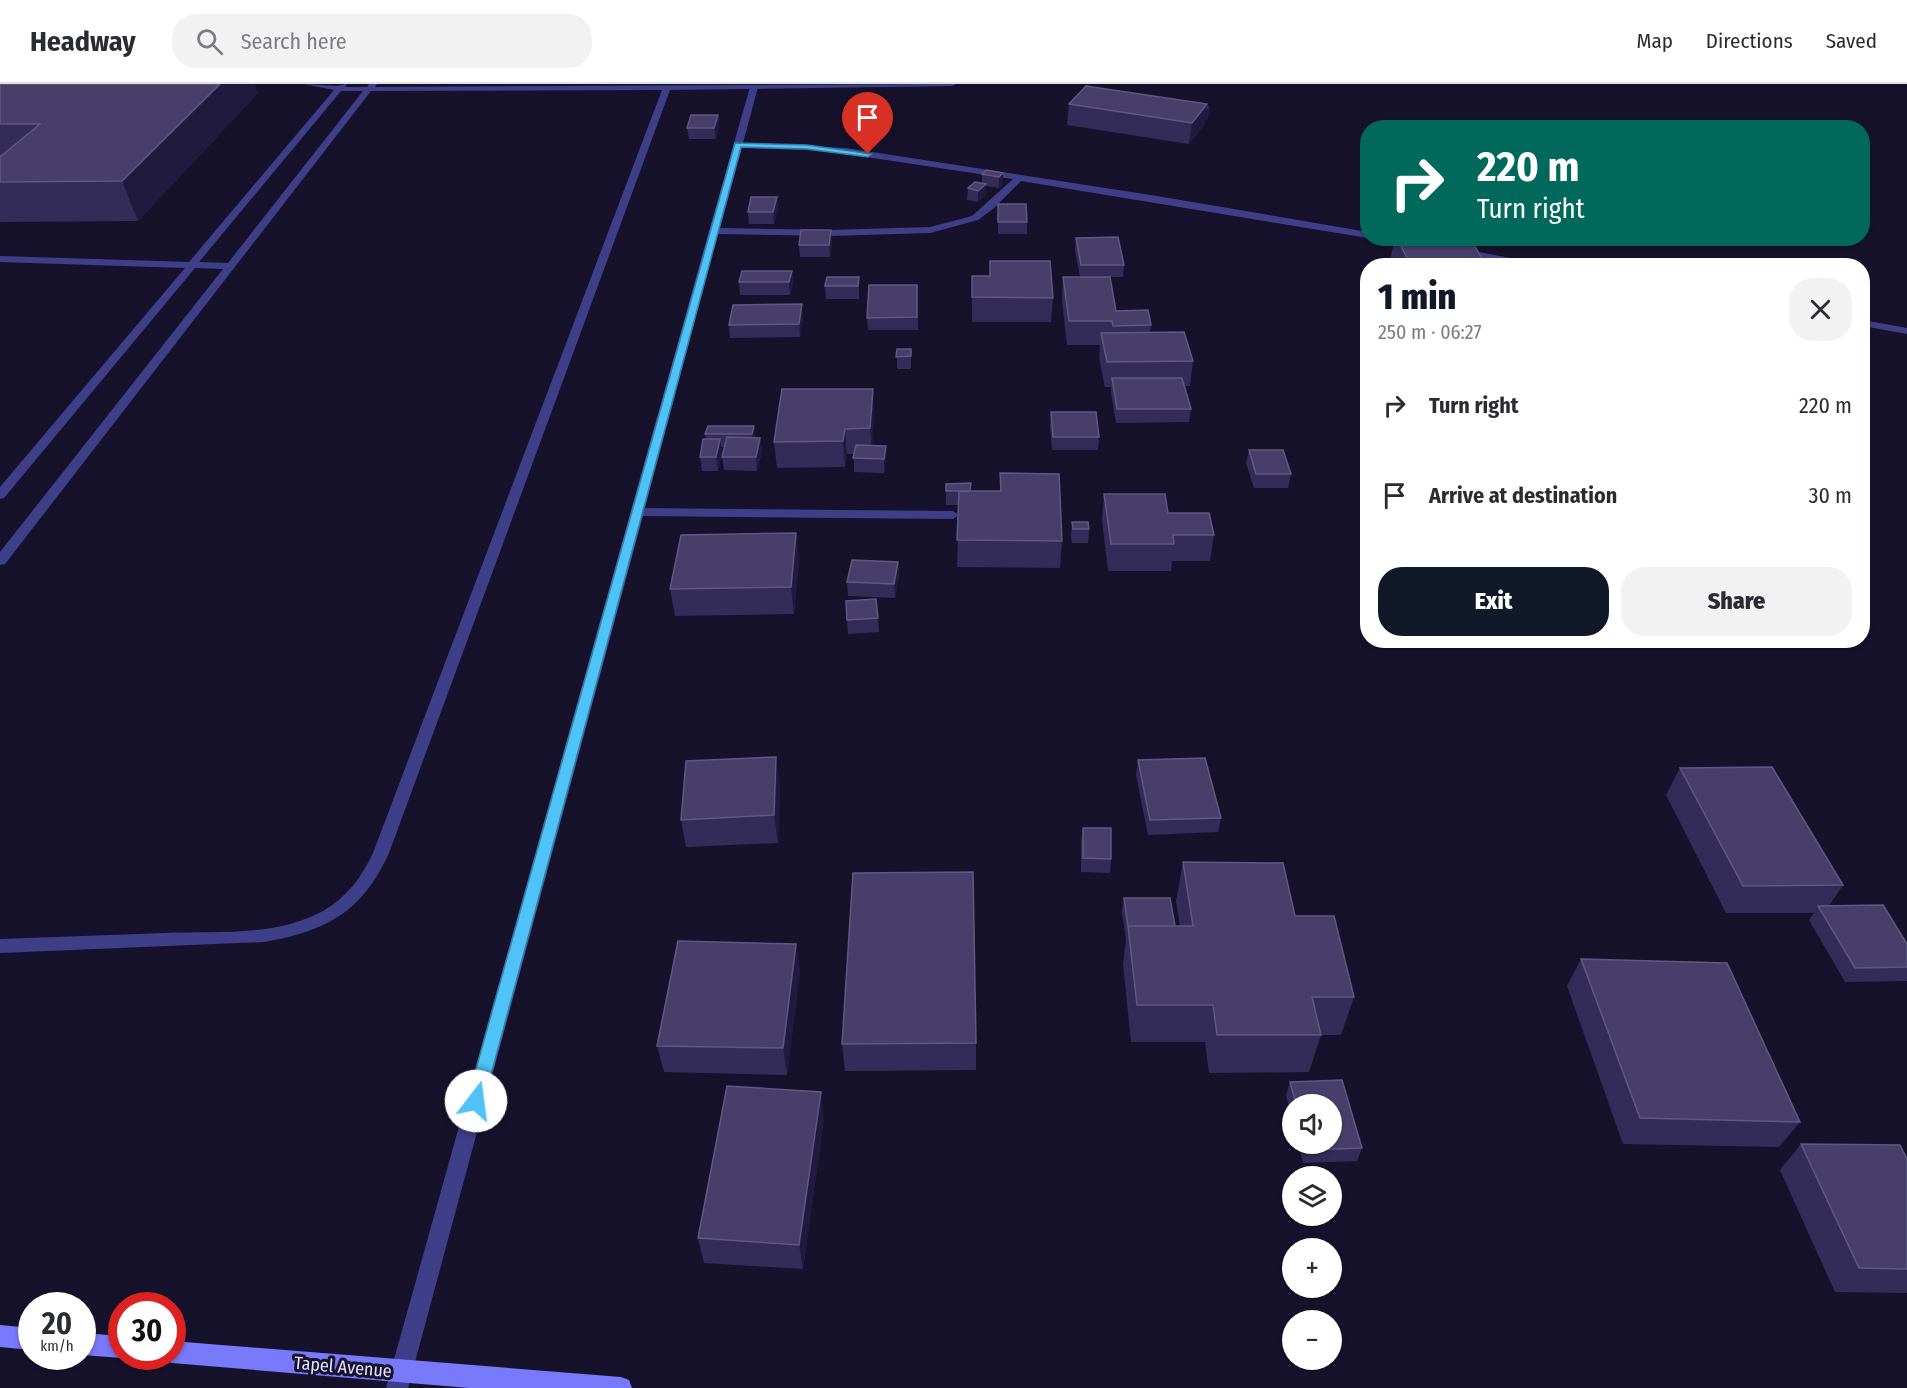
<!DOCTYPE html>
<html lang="en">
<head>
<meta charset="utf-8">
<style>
  :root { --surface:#fff; --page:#f2f2f3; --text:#2b2b33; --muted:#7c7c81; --line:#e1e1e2; --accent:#111827 }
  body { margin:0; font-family:"Fira Sans Condensed",sans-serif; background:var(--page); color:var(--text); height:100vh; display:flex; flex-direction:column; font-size:22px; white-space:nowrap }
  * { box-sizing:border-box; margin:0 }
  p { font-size:20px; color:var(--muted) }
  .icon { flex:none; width:33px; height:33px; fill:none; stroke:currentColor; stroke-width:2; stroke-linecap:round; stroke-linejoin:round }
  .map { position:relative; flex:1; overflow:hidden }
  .panel { position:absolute; left:1360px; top:174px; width:510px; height:390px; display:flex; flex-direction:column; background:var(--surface); border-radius:24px; box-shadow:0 2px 4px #0004 }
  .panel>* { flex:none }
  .guide { position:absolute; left:1360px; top:36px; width:510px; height:126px; border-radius:24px; box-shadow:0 2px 4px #0004; background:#00695c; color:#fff; overflow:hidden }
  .tools { position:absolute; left:1282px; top:1010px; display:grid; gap:12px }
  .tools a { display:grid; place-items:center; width:60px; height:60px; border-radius:50%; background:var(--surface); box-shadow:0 2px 4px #0004; font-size:30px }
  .speed { position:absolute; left:18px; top:1208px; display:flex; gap:12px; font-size:30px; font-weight:700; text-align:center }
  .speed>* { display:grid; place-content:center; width:78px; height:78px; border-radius:50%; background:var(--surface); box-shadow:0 2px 4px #0004; line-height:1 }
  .speed small { font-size:15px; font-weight:400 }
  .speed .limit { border:9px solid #d22; background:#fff; color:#111 }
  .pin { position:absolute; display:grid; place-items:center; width:51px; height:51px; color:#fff; margin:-62px -26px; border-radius:50% 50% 50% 0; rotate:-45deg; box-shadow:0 0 6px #0007 }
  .pin .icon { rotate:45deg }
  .me { position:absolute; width:66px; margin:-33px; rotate:15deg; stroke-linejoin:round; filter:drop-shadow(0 0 4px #0008) }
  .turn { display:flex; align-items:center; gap:21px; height:126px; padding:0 18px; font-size:27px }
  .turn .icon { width:78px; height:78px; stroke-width:2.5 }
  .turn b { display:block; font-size:42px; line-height:51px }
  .round { display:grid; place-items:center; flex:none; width:63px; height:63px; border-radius:24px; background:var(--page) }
  .headline { display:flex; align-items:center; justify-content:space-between; height:102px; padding:0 18px }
  h1 { font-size:36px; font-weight:800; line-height:45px; color:var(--accent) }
  .primary-button { display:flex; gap:12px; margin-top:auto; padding:12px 18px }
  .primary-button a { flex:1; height:69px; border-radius:24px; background:var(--accent); color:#fff; font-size:24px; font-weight:800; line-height:69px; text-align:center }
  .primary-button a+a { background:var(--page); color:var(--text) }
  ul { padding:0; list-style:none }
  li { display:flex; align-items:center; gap:18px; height:90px; padding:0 18px }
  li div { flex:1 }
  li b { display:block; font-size:22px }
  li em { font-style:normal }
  header { display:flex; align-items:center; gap:36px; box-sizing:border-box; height:84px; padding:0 30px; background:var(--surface); border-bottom:2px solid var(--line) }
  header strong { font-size:28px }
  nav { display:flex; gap:33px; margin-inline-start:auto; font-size:21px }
  .search { width:420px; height:54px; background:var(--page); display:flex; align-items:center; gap:15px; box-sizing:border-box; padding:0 21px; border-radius:24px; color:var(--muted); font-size:22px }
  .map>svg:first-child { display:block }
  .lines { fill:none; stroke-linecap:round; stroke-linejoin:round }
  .lane { fill:#3f3f89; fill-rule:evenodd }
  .street { fill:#3f3f89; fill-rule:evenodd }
  .secondary { fill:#7879fb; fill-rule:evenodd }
  .wall { fill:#342c58 }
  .shaded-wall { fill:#201a3f }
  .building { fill:#473f6a; stroke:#5f5881; stroke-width:1.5 }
  .route { fill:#4fc3f7; stroke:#337fa1; stroke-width:1.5 }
  .labels { text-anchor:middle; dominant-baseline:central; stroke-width:6; stroke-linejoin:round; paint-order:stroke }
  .near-street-label { font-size:18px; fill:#e1defe; stroke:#16122c }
</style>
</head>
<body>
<header>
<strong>Headway</strong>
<div class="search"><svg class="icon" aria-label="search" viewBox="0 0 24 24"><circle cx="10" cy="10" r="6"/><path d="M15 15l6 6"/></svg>Search here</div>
<nav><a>Map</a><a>Directions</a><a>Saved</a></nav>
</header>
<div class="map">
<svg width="1907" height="1304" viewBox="0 0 1907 1304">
  <rect width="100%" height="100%" fill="#16122c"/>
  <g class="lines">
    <path class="lane" d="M304 0 337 2 347 0 345 3H367L369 0H377L375 3 956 0 952 2 670 6 389 769C362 828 327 847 264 858L0 869V855C55 853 110 851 165 849 217 847 276 853 323 827 346 814 362 793 373 769L662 6 371 7 5 480 0 481V468L223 185 195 184 4 414 0 415V403L185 184 0 178V172L189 178 334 6ZM341 7H363L228 179 199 178Z"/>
    <g class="street">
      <path d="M754 1 758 3 743 59 846 64 1157 112 1368 148V154L1021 97 994 124 978 136 930 149 829 152 718 150 645 424 953 427 959 431 953 435 643 432 408 1304H386L709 147 750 3ZM742 64 807 66 846 70 1013 95 972 132 930 143 829 146 720 144Z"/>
      <polygon points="1383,154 1405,154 1419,159 1414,162"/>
      <polygon points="1461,165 1539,179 1544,182 1520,182 1458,170 1456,168"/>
      <polygon points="1863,236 1907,244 1907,250 1863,242"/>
    </g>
    <g class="secondary">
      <polygon points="0,1241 32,1244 32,1266 0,1263"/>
      <polygon points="82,1249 122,1252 122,1272 127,1272 122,1274 82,1271"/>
      <polygon points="172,1257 621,1293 629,1296 632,1304 469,1304 172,1279 164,1276 163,1272 172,1272"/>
    </g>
  </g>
  <g class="wall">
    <polygon points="0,0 258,9 138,137 0,138"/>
    <polygon points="1069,20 1207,20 1207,22 1209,22 1208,33 1205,37 1204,41 1189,60 1067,41"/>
    <polygon points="718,31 719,42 716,55 689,55 687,44"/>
    <polygon points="1003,89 1003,101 999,104 986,102 986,112 978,118 967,116 968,104 982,99 982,90"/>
    <polygon points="777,113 778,125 774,140 749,140 748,128"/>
    <polygon points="998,120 1027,138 1027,150 998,150"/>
    <polygon points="1076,154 1124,181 1123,193 1110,193 1116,227 1151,241 1150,248 1193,277 1190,302 1185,302 1191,325 1189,338 1116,339 1111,308 1111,303 1105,303 1099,274 1100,261 1067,261 1062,217 1063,193 1080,193 1075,166"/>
    <polygon points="1395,154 1470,154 1484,178 1483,182 1393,182 1390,176"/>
    <polygon points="832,158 830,173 800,173 799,161"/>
    <polygon points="990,177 1053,214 1051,238 972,238 972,192 990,192"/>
    <polygon points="792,187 793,200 790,211 740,211 739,198"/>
    <polygon points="859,193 859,215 826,215 825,202"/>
    <polygon points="917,201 918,246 868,246 867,234"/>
    <polygon points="803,233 800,253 730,254 729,241"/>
    <rect x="897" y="265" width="14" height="20"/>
    <polygon points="1051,328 1099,353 1098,366 1052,366 1050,341"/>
    <polygon points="874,330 872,361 886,362 886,375 884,389 854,388 854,370 847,370 845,383 777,384 774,358"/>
    <polygon points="754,342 755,354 760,354 762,367 757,387 724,386 722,373 724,363 721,363 722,368 718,387 702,387 700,373 706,355 705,350"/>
    <polygon points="1368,354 1368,373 1365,366"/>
    <polygon points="1249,366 1291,390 1288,404 1254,404 1246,379"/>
    <polygon points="1000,389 1062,457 1060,484 957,483 959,421 946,421 946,400 970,407 1000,407"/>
    <polygon points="1104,410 1168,429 1214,451 1210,477 1172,477 1171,487 1108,487 1102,436"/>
    <polygon points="1072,438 1089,445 1088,459 1072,459 1071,452"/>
    <polygon points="796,449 799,476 794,530 675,532 670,505"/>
    <polygon points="898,478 899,492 895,514 848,512 847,498"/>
    <polygon points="846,517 878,534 879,548 848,550"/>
    <polygon points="1138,676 1221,734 1218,748 1148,751 1136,691"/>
    <polygon points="1680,684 1843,801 1829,822 1907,860 1907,897 1845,898 1809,836 1814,829 1726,829 1666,711"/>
    <polygon points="780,700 778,759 686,763 681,736"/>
    <polygon points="1083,744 1111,775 1110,789 1081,788 1081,758"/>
    <polygon points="1183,778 1295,832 1354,913 1341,951 1321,951 1309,988 1209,989 1205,958 1131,958 1123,880 1126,855 1122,828 1124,814 1175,842 1180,842 1176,817"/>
    <polygon points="796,860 800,887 787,991 664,988 657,962"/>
    <polygon points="1581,875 1800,1038 1779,1063 1623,1060 1567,902"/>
    <polygon points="976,959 976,986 845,987 842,960"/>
    <polygon points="1342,996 1362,1064 1357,1077 1303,1079 1298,1059 1332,1059 1332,1020 1293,1020 1293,1039 1286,1011 1290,998"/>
    <polygon points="824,1034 803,1185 704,1179 698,1154"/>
    <polygon points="1801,1060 1907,1075 1907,1209 1835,1208 1780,1086"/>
  </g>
  <g class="shaded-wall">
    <polygon points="220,0 255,0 258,9 138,137 122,97"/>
    <polygon points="1207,20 1206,26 1209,22 1208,33 1205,37 1204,41 1189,60 1192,39"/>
    <polygon points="718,31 719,42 716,55 714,44"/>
    <polygon points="1003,89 1003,101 999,104 999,93"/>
    <polygon points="986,100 986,112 978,118 978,107"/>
    <polygon points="777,113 778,125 774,140 773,128"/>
    <polygon points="831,146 832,158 830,173 829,161"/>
    <polygon points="792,187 793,200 790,211 789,198"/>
    <polygon points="802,220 803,233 800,253 799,240"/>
    <polygon points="873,305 874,330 872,370 870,344"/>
    <polygon points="754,342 755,356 753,363 752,350"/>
    <polygon points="845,345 847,370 845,383 843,357"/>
    <polygon points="760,354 762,367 757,387 756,373"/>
    <polygon points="720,355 722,368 718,387 716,373"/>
    <polygon points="886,362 886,375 884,389 884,375"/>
    <polygon points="796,449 799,476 794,530 791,503"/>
    <polygon points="898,478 899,492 895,514 894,500"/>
    <polygon points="776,673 780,700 778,759 774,731"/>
    <polygon points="796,860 800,887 787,991 783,964"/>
    <polygon points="821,1008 824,1034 803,1185 799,1161"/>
  </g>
  <g class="building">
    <polygon points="0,0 220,0 122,97 0,98 0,73 40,40 0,40"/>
    <polygon points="1086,2 1207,20 1192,39 1069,20"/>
    <polygon points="691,31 718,31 714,44 687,44"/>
    <polygon points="986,86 1003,89 999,93 982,90"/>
    <polygon points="975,98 986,100 978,107 968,104"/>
    <polygon points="751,113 777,113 773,128 748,128"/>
    <polygon points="998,120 1026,120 1027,138 998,138"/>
    <polygon points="801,146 831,146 829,161 799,161"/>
    <polygon points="1118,153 1124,181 1081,181 1076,154"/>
    <polygon points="1397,154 1470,154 1484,178 1451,178 1453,182 1411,182"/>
    <polygon points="990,177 1050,177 1053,214 972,213 972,192 990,192"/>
    <polygon points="742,187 792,187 789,198 739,198"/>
    <polygon points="827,193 859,193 858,202 825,202"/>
    <polygon points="1063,193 1110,193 1116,227 1148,226 1151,241 1113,242 1112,237 1069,237"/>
    <polygon points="869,201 917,201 917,233 867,234"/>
    <polygon points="802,220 799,240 729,241 733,221"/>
    <polygon points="1184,248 1193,277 1107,278 1101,249"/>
    <polygon points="897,265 911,265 911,272 896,273"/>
    <polygon points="1112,294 1182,294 1191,325 1117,325"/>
    <polygon points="782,305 873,305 870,344 845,345 843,357 774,358"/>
    <polygon points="1051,328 1096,328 1099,353 1053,353"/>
    <polygon points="708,342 754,342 752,350 705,350"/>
    <polygon points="727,353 760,354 756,373 722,373"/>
    <polygon points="703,355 720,355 716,373 700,373"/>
    <polygon points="856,361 886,362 884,375 853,374"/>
    <polygon points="1249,366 1283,366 1291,390 1256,390"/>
    <polygon points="1000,389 1059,390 1062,457 957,456 959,407 1001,407"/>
    <polygon points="971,399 970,407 946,407 946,400"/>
    <polygon points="1104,410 1165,410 1168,429 1209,429 1214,451 1173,451 1174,460 1111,460"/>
    <polygon points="1072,438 1088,438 1089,445 1073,445"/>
    <polygon points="796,449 791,503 670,505 681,451"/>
    <polygon points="852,476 898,478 894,500 847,498"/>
    <polygon points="876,515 878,534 847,536 846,517"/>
    <polygon points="776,673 774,731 681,736 686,677"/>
    <polygon points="1205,674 1221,734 1150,736 1138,676"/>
    <polygon points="1772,683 1843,801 1743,802 1680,684"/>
    <polygon points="1083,744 1111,744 1111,775 1083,774"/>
    <polygon points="1183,778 1283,779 1295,832 1334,832 1354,913 1312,913 1321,951 1217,951 1213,921 1137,921 1128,842 1193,842"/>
    <polygon points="973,788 976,959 842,960 853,789"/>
    <polygon points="1124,814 1170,814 1175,842 1128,842"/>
    <polygon points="1883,821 1907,860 1907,883 1855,884 1818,822"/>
    <polygon points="678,857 796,860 783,964 657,962"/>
    <polygon points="1581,875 1727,879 1800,1038 1640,1034"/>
    <polygon points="1342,996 1362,1064 1308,1066 1306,1059 1332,1059 1332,1020 1296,1020 1290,998"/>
    <polygon points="727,1002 821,1008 799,1161 698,1154"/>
    <polygon points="1801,1060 1900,1061 1907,1075 1907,1185 1859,1184"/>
  </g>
  <polygon class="route" points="735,59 807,61 872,70 868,73 807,65 741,63 484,1017 482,1022 476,1024 470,1022 467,1017"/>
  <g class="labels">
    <g class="near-street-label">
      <text transform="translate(343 1283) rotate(5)">Tapel Avenue</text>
    </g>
  </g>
</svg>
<div class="tools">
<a><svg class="icon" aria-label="sound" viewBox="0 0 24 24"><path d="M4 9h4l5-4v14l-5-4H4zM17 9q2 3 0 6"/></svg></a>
<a><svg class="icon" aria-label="layers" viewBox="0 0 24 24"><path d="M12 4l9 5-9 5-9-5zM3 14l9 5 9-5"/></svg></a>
<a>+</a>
<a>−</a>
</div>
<div class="speed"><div>20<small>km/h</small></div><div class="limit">30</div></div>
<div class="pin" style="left:868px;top:70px;background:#d93025"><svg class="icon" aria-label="arrive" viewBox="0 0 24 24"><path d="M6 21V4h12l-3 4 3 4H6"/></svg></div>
<svg class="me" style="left:476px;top:1017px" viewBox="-20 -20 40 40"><circle r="19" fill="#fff"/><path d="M0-13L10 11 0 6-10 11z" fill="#4fc3f7"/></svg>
<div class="guide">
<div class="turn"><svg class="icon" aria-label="right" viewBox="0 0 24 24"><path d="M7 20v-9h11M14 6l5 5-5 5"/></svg><div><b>220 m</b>Turn right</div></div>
</div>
<section class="panel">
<div class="headline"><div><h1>1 min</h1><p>250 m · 06:27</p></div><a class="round"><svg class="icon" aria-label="close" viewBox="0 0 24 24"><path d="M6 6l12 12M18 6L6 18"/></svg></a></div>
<ul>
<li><svg class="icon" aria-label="right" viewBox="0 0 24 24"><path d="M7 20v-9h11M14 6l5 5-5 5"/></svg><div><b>Turn right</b></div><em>220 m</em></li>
<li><svg class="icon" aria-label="arrive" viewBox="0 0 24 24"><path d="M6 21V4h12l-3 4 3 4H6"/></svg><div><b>Arrive at destination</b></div><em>30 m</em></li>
</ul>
<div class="primary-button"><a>Exit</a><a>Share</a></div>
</section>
</div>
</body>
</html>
